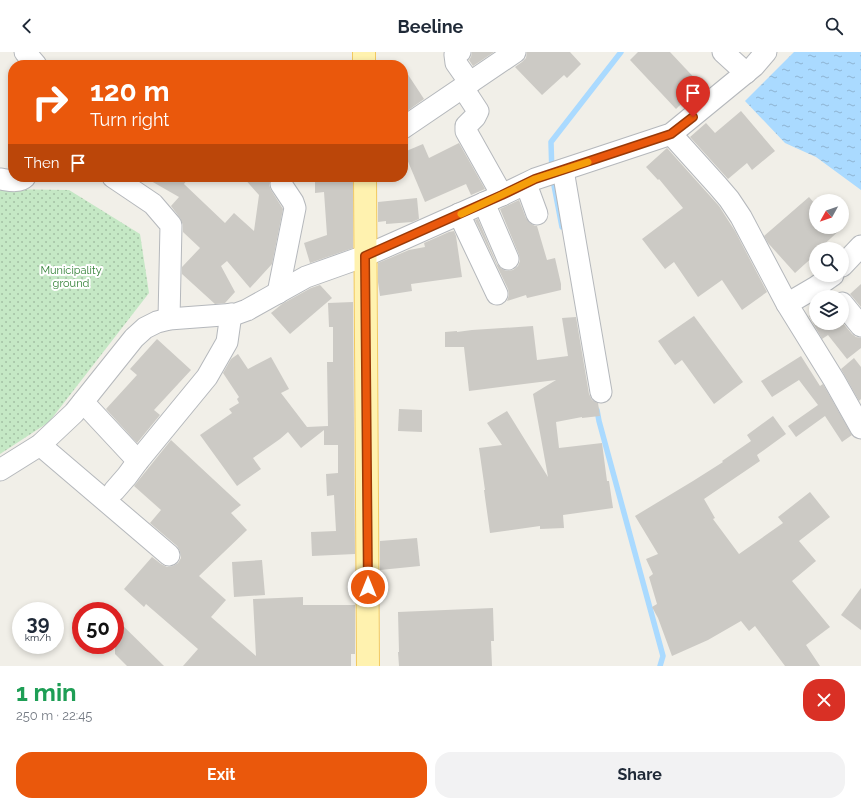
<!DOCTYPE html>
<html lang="en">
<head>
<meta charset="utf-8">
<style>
  :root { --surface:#fff; --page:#f2f2f3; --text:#1f2937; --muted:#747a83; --accent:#ea580c }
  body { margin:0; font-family:Raleway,sans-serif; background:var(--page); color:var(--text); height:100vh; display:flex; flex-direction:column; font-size:15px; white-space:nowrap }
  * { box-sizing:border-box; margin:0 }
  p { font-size:13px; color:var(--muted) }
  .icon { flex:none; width:22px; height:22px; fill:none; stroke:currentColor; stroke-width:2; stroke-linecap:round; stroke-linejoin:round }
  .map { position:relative; height:614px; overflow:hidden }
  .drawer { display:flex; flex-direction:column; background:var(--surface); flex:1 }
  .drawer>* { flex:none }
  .hud { position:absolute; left:8px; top:8px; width:400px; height:122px; border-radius:16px; box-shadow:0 2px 6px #0003; background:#ea580c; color:#fff; overflow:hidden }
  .needle { width:26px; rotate:230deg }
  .tools { position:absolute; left:809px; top:142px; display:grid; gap:8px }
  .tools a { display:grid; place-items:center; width:40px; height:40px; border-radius:50%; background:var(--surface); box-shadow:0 2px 6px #0003; font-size:20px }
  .speed { position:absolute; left:12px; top:550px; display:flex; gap:8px; font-size:20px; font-weight:700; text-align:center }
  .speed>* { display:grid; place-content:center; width:52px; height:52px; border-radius:50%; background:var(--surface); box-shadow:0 2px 6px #0003; line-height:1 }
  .speed small { font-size:10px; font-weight:400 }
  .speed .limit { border:6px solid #d22; background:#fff; color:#111 }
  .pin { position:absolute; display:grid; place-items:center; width:34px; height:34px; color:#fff; margin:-41px -17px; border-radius:50% 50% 50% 0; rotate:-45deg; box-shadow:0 0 4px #0007 }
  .pin .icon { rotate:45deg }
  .me { position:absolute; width:44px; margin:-22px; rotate:0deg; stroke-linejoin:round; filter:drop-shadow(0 0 3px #0008) }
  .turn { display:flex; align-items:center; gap:14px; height:84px; padding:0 16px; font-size:18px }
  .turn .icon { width:52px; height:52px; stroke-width:2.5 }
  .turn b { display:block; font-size:28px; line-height:34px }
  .then { display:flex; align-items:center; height:38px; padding:0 16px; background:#0003; gap:8px; font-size:15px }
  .round { display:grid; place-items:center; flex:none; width:42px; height:42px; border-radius:16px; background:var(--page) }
  .overview { display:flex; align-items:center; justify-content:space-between; height:68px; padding:0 16px }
  h1 { font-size:24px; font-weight:700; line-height:30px; color:#1e9e55 }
  .action { display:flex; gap:8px; margin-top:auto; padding:8px 16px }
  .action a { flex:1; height:46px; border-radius:16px; background:var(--accent); color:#fff; font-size:16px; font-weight:700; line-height:46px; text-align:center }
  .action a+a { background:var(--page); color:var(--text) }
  header { display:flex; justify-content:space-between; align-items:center; height:52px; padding:0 16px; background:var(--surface); font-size:18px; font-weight:700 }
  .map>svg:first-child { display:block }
  .park { fill:url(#park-dots) }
  .water { fill:url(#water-ripples) }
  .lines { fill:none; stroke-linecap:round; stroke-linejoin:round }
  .stream { stroke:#aadaff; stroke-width:5.5 }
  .building { fill:#cccac5 }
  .minor-casing { stroke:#b5b8bc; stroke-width:23 }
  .major-casing { stroke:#f2c960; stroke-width:24 }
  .minor { stroke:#fff; stroke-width:21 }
  .major { stroke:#fff2af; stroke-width:22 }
  .route-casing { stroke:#983908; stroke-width:10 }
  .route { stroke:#ea580c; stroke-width:7 }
  .slow { stroke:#f59e0b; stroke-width:7 }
  .labels { text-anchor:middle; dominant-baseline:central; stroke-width:4; stroke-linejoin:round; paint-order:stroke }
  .park-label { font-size:11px; fill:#348238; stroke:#fff }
</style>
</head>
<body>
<header><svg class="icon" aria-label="back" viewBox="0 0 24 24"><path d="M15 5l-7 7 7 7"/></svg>Beeline<svg class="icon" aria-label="search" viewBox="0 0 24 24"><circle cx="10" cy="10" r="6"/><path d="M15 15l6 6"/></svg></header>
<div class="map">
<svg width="861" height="614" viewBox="0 0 861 614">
  <defs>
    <pattern id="park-dots" width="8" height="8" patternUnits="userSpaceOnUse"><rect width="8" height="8" fill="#c5e8c5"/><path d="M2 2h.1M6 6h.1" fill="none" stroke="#a3c0a4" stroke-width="1.8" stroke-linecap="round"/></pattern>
    <pattern id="water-ripples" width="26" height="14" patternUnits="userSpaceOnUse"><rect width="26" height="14" fill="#aadaff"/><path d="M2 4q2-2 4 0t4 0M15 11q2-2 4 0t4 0" fill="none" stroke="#8eb4d2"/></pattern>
  </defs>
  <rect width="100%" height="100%" fill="#f1efe8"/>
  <polygon class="park" points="0,137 69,138 140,182 149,241 49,370 0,402"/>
  <polygon class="water" points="794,0 861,0 861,138 816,105 785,91 745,49"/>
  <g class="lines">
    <g class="stream">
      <polyline points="562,175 552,123 551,90 621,0"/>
      <polyline points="597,358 599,369 663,604 660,614"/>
    </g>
  </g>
  <g class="building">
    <polygon points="472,0 494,0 473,14 469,8 471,5"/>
    <polygon points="527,0 570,0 581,12 567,26 564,23 542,43 515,15 522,10 526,6"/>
    <polygon points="638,0 670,0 701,33 676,57 630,8"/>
    <polygon points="403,15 424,47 403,62"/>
    <polygon points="741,59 775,99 752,118 747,111 728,127 690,85 706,71 715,81"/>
    <polygon points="459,91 485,137 471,143 466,132 425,150 404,100 423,92 429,106"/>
    <polygon points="667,96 719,154 735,179 767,240 742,258 722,228 698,245 674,210 665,217 642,187 683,156 659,127 658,128 646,115"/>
    <polygon points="144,125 189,125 184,132 225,171 234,161 254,179 259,143 243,125 267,125 270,128 269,133 271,138 283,157 272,212 250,236 227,209 221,214 235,240 225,251 215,252 182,222 182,215 200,196 183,180 183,173 180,166 171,154 179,145"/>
    <polygon points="315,125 353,125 353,196 310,211 304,191 327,183 324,140 315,141"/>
    <polygon points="809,145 816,153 816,175 843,175 819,197 816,197 816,202 795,221 768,191 764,184"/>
    <polygon points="417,146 419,167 412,170 386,172 386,169 378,170 378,150"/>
    <polygon points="519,148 526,166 530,171 535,174 537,174 547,208 555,206 561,232 561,238 527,246 526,243 507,249 509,243 508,237 475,168 478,167 497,212 501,216 506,219 513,218 518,214 520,209 519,203 500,157"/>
    <polygon points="454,179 456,184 462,225 411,232 412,239 380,244 378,230 378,211 409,198 425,195 424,191 449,180"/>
    <polygon points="861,232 861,255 850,242"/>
    <polygon points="320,233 332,246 290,282 271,261 282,252 311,236"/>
    <polygon points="353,250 355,502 312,504 311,480 336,479 334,443 327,444 326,422 338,421 338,393 324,393 324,378 301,396 288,380 280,387 253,406 261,417 237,434 200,383 232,361 229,357 239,351 237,347 239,345 223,321 231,307 238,302 248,317 271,305 289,337 281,341 307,375 328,374 327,310 333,310 333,275 329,275 328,251"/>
    <polygon points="816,259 816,271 842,271 842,270 852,282 856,285 861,286 861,296 847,307 828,283 822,287 809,264"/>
    <polygon points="694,264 743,330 714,352 682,308 675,313 658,289"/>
    <polygon points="576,265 589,342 592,348 598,351 600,364 582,366 582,365 556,370 559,396 602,391 607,429 609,429 613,456 563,463 564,476 540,477 540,474 490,481 484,438 485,438 479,396 502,393 487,371 507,359 548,425 533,342 556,328 469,339 464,295 445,295 445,280 457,279 457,280 472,278 533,274 537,308 568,304 562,266"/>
    <polygon points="157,287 191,318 154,358 160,363 137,391 106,357 137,323 130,317"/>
    <polygon points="801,304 820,334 823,332 852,383 842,390 825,364 796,385 788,374 818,353 799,328 772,345 761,329"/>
    <polygon points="854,306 861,315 861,347 859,349 841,317"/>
    <polygon points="399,357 422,358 422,380 398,379"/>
    <polygon points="773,364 786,382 757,403 760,409 704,447 715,466 713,467 739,502 783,471 778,465 810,440 830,465 799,489 816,509 792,529 830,575 806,593 820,614 785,614 755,574 749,579 741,569 708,588 672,604 658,566 652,555 657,552 649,525 653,522 646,507 658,502 635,464 693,429 723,410 722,409 751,389 747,383"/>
    <polygon points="171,388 241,453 231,461 247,478 199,524 226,548 211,565 256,604 253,547 303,545 303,553 355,553 355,602 351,602 351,614 183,614 198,597 146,552 144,555 124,537 152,505 161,512 167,515 173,514 178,511 181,506 180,499 177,494 150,471 161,458 134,434"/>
    <polygon points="417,486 420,514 380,518 380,489"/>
    <polygon points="262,508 265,543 234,545 232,510"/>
    <polygon points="861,536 861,578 841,563"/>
    <polygon points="493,556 494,589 491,589 492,614 399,614 398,600 399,600 398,560"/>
    <polygon points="115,566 164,614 127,614 115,602"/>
  </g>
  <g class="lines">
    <g class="minor-casing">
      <g id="minor">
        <polyline points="25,0 36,13"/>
        <polyline points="460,0 455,3 456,11 470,31"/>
        <polyline points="723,0 746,21"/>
        <polyline points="463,36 478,59 475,65 466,74 466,79 502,143"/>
        <polyline points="403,76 515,0"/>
        <polyline points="671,82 717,133 729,147 741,165 787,252 834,328 861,376"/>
        <polyline points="563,118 601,340"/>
        <polyline points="113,125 153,152 171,173 169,267"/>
        <path d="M0 127C8 128 19 131 25 125"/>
        <polyline points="526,132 537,162"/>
        <polyline points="484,151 508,207"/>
        <polyline points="459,162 497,242"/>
        <polyline points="842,214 861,194"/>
        <polyline points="278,241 295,156 293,150 281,132"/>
        <polyline points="842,251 861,274"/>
        <polyline points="787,252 816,235 833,223"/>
        <polyline points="83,350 138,409"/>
        <polyline points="40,393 169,503"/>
        <polyline points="0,418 40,393 74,361 134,286 145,276 157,270 169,267 236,262 247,258 306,225 365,204 502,143 535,127 671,82 754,14 766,0"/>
        <polyline points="114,439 127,424 138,409 207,325 227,290 231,262"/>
      </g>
    </g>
    <g class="major-casing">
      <g id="major">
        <polyline points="364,0 364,13"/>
        <polyline points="365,125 368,614"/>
      </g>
    </g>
    <use href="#minor" class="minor"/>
    <use href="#major" class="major"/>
  </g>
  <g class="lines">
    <g class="route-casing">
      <polyline id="route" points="368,535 365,204 502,143 535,127 671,82 693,65"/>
    </g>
    <use href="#route" class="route"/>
    <polyline class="slow" points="461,162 535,127 588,110"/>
  </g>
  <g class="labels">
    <g class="park-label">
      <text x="71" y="218">Municipality<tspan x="71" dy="13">ground</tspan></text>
    </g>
  </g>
</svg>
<div class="tools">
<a><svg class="needle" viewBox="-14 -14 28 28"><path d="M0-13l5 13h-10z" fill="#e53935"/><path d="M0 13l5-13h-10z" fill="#747a83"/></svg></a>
<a><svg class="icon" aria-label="search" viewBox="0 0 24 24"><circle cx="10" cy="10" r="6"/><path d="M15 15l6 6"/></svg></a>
<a><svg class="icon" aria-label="layers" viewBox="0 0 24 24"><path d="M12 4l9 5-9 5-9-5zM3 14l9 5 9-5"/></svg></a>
</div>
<div class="speed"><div>39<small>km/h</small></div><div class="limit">50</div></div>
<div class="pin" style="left:693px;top:65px;background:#d93025"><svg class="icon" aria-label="arrive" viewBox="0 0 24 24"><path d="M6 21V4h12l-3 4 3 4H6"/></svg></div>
<svg class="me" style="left:368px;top:535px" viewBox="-20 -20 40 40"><circle r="17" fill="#ea580c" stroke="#fff" stroke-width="3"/><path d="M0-11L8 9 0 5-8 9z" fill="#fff"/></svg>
<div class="hud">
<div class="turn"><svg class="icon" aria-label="right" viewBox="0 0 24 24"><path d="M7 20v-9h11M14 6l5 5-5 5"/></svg><div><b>120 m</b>Turn right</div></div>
<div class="then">Then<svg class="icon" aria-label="arrive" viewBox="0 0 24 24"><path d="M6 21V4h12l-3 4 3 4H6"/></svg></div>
</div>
</div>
<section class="drawer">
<div class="overview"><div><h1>1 min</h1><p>250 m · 22:45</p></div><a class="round" style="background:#d93025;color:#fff"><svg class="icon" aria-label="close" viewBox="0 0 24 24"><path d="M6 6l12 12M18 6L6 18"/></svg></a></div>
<div class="action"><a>Exit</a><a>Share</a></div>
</section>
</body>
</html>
